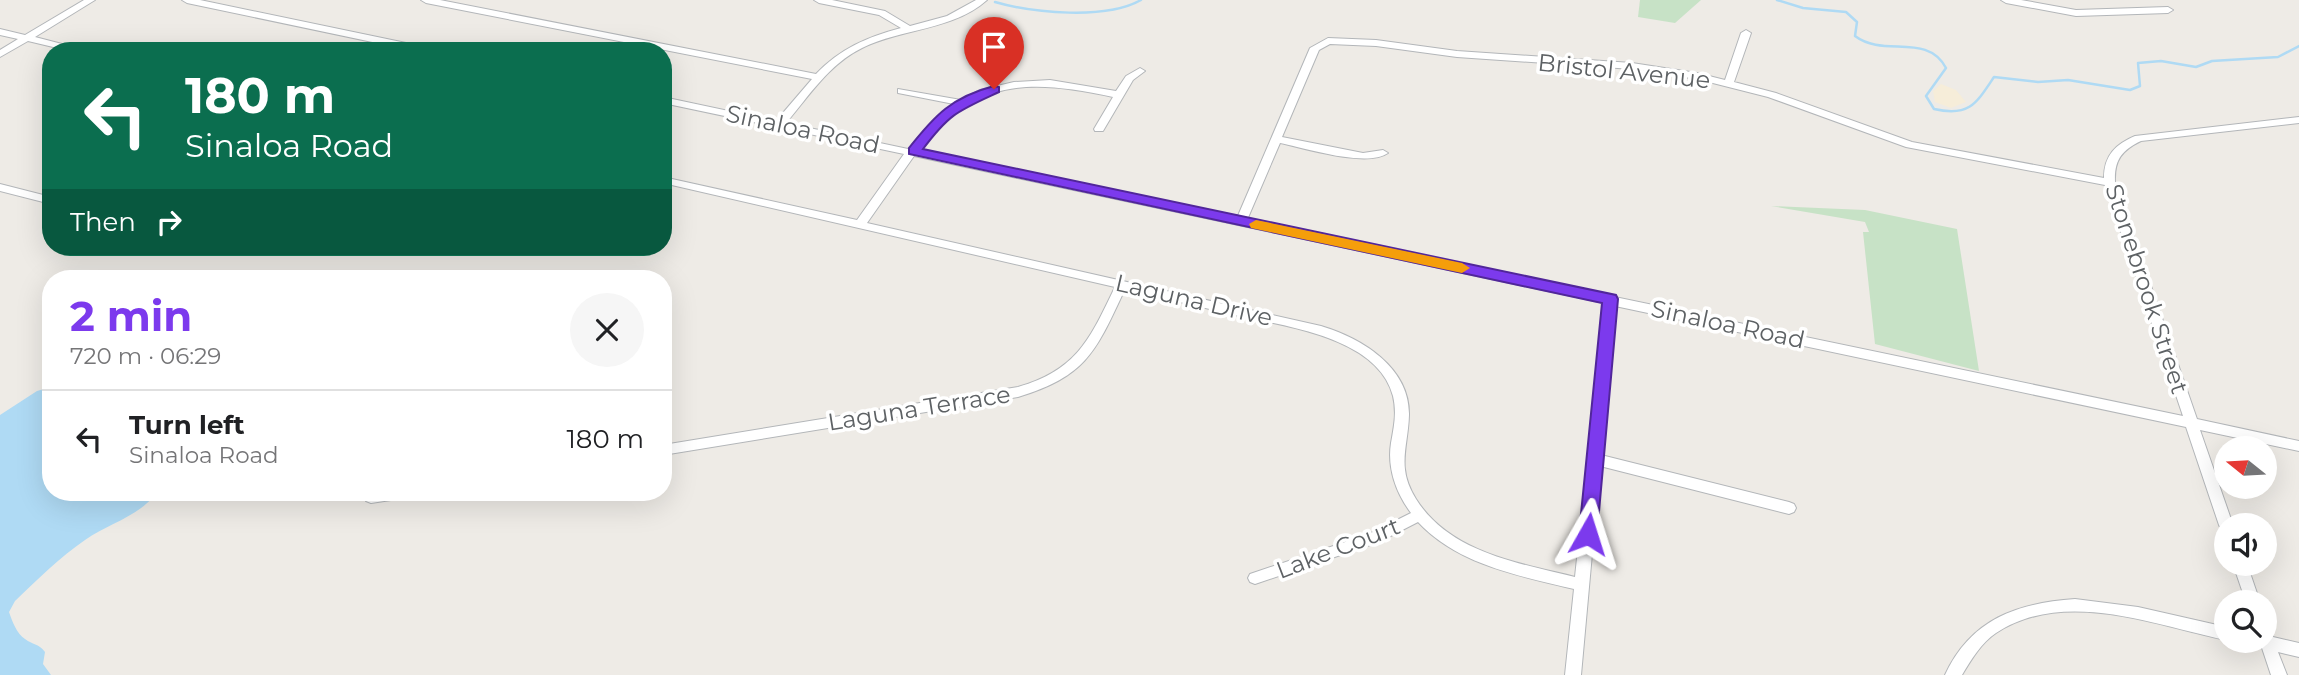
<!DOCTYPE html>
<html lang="en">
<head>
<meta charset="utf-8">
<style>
  :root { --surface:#fff; --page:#f6f6f6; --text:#202124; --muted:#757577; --line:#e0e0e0; --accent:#7c3aed }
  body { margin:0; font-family:Montserrat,sans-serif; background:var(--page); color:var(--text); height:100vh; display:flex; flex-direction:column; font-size:26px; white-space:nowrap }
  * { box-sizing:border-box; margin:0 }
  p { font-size:23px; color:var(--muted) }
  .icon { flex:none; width:38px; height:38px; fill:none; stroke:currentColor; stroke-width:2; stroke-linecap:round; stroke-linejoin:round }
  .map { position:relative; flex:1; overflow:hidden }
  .sheet { position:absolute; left:42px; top:270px; width:630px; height:231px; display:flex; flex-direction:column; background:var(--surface); border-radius:28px; box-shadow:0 7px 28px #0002 }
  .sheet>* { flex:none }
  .hud { position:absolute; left:42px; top:42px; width:630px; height:214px; border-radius:28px; box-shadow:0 7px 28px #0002; background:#0b6e4f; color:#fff; overflow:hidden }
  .needle { width:46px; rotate:288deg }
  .tools { position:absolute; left:2214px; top:436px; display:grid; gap:14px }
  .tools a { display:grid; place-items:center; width:63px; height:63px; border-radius:50%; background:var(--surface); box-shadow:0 7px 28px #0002; font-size:35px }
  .pin { position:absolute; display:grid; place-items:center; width:60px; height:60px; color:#fff; margin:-72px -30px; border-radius:50% 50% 50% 0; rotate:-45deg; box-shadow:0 0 7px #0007 }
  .pin .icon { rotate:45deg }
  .me { position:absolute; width:77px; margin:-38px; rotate:6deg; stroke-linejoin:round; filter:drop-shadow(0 0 5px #0008) }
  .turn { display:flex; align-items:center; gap:24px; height:147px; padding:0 28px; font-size:32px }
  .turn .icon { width:91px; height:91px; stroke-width:2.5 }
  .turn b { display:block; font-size:49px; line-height:60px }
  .then { display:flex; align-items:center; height:66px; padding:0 28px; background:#0003; gap:14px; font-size:26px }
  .round { display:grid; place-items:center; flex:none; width:74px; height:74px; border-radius:37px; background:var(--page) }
  .summary { display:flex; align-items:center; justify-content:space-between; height:119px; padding:0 28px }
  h1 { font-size:42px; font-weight:700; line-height:52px; color:var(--accent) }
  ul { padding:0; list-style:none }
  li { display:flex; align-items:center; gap:21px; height:98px; padding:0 28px; border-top:2px solid var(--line) }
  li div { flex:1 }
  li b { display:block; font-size:26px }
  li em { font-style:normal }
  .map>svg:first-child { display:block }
  .green { fill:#c7e2c6 }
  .sand { fill:#f6edd9 }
  .water { fill:#afdaf4 }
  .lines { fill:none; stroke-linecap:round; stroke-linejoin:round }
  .stream { stroke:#afdaf4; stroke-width:2.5 }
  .minor-casing { stroke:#b3b6b9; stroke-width:2 }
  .minor { fill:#fff; fill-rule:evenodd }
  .route { fill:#7c3aed; stroke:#51269a; stroke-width:2 }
  .slow { fill:#f59e0b }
  .labels { text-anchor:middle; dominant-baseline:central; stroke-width:7; stroke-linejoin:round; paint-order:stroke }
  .street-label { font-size:24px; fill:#5d6164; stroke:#fff }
</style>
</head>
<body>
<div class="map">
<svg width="2299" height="675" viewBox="0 0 2299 675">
  <rect width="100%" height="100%" fill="#eeebe6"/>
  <g class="green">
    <polygon points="1640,0 1701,0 1675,23 1638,17"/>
    <polygon points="1771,206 1865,210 1957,229 1979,371 1875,344 1863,232 1869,232 1865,222"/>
  </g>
  <polygon class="sand" points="1941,84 1956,90 1966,102 1951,108 1935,102 1933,91"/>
  <path class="water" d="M51 387V492H157C139 517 109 523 85 540 60 557 37 580 15 601L9 612C12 621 17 634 25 639 33 645 38 643 45 652L43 664 51 675H0V415L37 391Z"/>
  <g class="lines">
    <g class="stream">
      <path d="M1777 0 1803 8 1846 12 1857 22 1855 36C1884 58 1927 32 1946 68L1926 96 1934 109C1969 117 1976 104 1994 77L2038 82 2068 80 2130 90 2140 86 2138 63 2161 61 2196 67 2212 61 2278 57 2299 46"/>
      <path d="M995 2C1033 13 1106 20 1141 0"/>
    </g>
    <g class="minor-casing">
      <g id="minor">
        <polygon points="84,0 95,0 35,37 89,51 70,51 28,41 0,57 0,50 18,39 0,35 0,29 25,35"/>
        <polygon points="182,0 200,0 430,48 435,51 415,51 187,3"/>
        <path d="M421 0H440L816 74C840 49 867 37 901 28L879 15 819 3 814 0H832L885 11 910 26 947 16 976 0H987C952 31 902 28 862 48 829 64 809 96 786 123L908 149 932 122 954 104 898 93V89L961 100 980 90 1014 82 1050 80 1116 91 1126 76 1140 68 1145 71 1133 80 1103 131H1095L1094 129 1113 97C1028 79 976 78 918 151L1237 218 1310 48 1328 38 1376 40 1457 51 1632 63 1697 73 1725 80 1741 33 1746 30 1751 33 1734 82 1776 93 1912 142 2104 178C2104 155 2116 144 2135 136L2299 117V123L2141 141C2122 150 2114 160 2115 182L2197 419 2299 441V451L2200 430 2233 525H2226V531L2221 529 2219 525 2186 427 1615 306 1601 455 1789 502 1794 504 1796 508 1794 512 1789 514 1600 466 1581 675H1565L1574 589C1520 576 1458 565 1418 522L1379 542 1255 584 1250 582 1248 578 1250 574 1369 534 1411 513C1396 493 1387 468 1391 443 1394 426 1397 413 1393 396 1378 337 1284 326 1235 315 1198 306 1162 298 1125 289 1096 351 1087 376 1018 397L663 455V445L1018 387C1077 370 1090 339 1115 287L663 183V177L857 220 904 154 663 103V97L776 121 812 79 426 3ZM1330 44 1376 46 1457 57 1632 69 1697 79 1768 97 1906 147 2105 185 2183 416 1247 220 1280 143C1305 148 1367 168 1388 153L1383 150 1363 153 1282 137 1319 50ZM914 156 1604 303 1575 577C1519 563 1450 553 1416 499 1396 467 1408 448 1409 415 1410 367 1361 338 1321 326L867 223Z"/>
        <polygon points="2001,0 2021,0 2076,10 2168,7 2173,10 2168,13 2076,16 2006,3"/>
        <polygon points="0,184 51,197 51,204 0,191"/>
        <polygon points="402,247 415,247 406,253 402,252"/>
        <polygon points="370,492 411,492 409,496 404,498 371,503 366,501 364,497 366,493"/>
        <polygon points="2233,564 2247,564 2260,602 2246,602"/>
        <path d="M2075 599 2138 607 2226 627V640C2154 625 2064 588 1996 633 1981 643 1971 660 1962 675H1945C1971 619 2017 603 2075 599Z"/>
        <polygon points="2266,632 2271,634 2273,637 2299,643 2299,657 2278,652 2287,675 2271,675 2262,648 2250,645 2248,640 2264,640"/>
      </g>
    </g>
    <use href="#minor" class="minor"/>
  </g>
  <path class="route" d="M994 86 999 87V92C958 111 950 113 923 149L1616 295 1618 299 1597 534 1594 540 1588 542 1581 540 1579 534 1602 303 909 154V148C935 115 952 97 994 86Z"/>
  <polygon class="slow" points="1256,220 1462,263 1470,268 1462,273 1251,228 1249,224"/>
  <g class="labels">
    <g class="street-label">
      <text transform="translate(1624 71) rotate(6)">Bristol Avenue</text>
      <text transform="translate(803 129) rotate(12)">Sinaloa Road</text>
      <text transform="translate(2147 289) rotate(72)">Stonebrook Street</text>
      <text transform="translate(1194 300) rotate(13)">Laguna Drive</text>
      <text transform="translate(1728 324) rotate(12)">Sinaloa Road</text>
      <text transform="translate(919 408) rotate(-9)">Laguna Terrace</text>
      <text transform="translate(1338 548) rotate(-21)">Lake Court</text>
    </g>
  </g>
</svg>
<div class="tools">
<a><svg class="needle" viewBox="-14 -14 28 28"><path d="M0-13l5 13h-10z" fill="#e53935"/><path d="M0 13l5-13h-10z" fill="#757577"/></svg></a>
<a><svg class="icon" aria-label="sound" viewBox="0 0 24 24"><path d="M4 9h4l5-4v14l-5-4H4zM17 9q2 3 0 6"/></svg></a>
<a><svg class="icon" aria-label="search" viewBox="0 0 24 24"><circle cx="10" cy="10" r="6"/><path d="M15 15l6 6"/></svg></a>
</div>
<div class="pin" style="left:994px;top:89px;background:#d93025"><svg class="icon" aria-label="arrive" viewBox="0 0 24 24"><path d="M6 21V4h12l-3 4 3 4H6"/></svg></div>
<svg class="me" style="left:1588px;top:534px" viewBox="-20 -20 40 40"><path d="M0-17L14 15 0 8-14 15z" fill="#7c3aed" stroke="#fff" stroke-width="4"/></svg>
<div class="hud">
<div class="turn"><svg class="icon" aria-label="left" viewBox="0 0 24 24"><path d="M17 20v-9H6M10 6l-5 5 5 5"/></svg><div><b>180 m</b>Sinaloa Road</div></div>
<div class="then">Then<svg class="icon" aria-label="right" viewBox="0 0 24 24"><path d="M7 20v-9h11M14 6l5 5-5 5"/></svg></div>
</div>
<section class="sheet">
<div class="summary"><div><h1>2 min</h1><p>720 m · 06:29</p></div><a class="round"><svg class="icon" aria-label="close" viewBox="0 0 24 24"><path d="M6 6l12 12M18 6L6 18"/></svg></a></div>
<ul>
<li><svg class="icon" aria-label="left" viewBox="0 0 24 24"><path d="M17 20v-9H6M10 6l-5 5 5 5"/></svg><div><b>Turn left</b><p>Sinaloa Road</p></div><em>180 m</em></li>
</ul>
</section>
</div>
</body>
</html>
